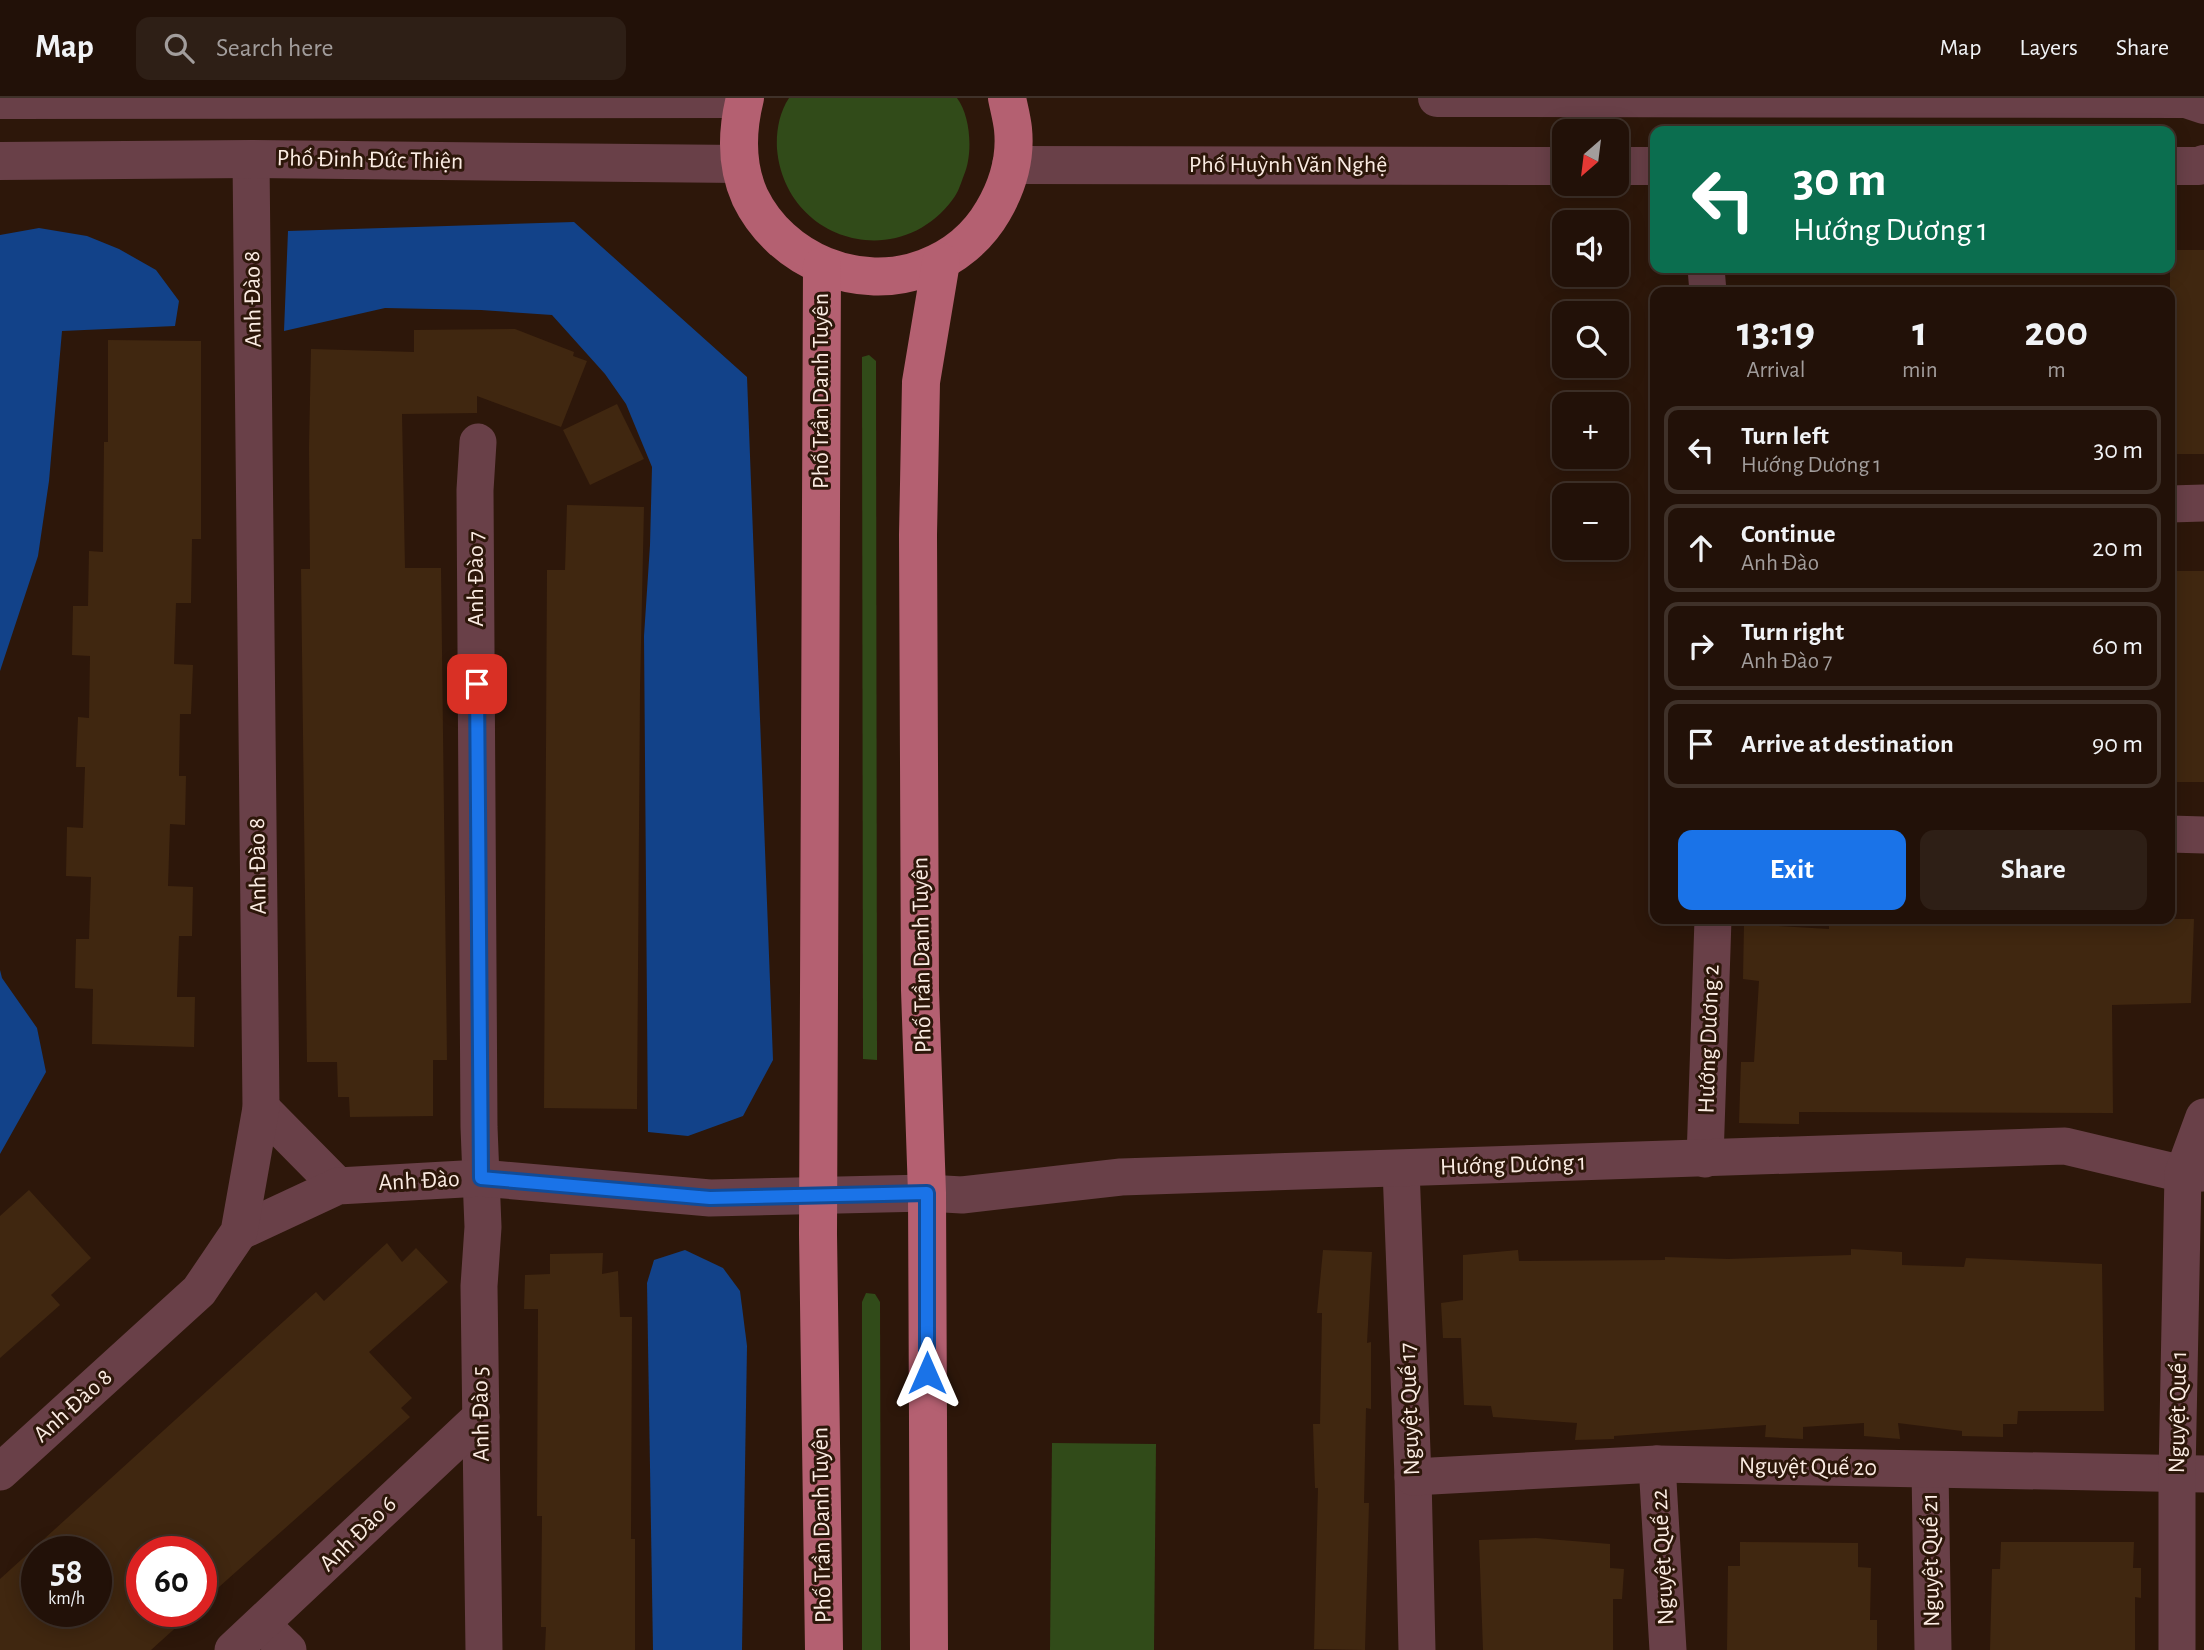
<!DOCTYPE html>
<html lang="en">
<head>
<meta charset="utf-8">
<style>
  :root { --surface:#221108; --page:#2e1f16; --text:#f1f3f6; --muted:#a29d9c; --line:#3f3129; --accent:#1a73e8 }
  body { margin:0; font-family:"Alegreya Sans",sans-serif; background:var(--page); color:var(--text); height:100vh; display:flex; flex-direction:column; font-size:26px; white-space:nowrap }
  * { box-sizing:border-box; margin:0 }
  p { font-size:23px; color:var(--muted) }
  .icon { flex:none; width:38px; height:38px; fill:none; stroke:currentColor; stroke-width:2; stroke-linecap:round; stroke-linejoin:round }
  .map { position:relative; flex:1; overflow:hidden }
  .side { position:absolute; left:1650px; top:189px; width:525px; height:637px; display:flex; flex-direction:column; background:var(--surface); border-radius:14px; box-shadow:0 4px 18px #0003,0 0 0 2px var(--line) }
  .side>* { flex:none }
  .top-card { position:absolute; left:1650px; top:28px; width:525px; height:147px; border-radius:14px; box-shadow:0 4px 18px #0003,0 0 0 2px var(--line); background:#0b6e4f; color:#fff; overflow:hidden }
  .needle { width:46px; rotate:208deg }
  .fabs { position:absolute; left:1552px; top:21px; display:grid; gap:14px }
  .fabs a { display:grid; place-items:center; width:77px; height:77px; border-radius:14px; background:var(--surface); box-shadow:0 4px 18px #0003,0 0 0 2px var(--line); font-size:35px }
  .speed { position:absolute; left:21px; top:1438px; display:flex; gap:14px; font-size:35px; font-weight:700; text-align:center }
  .speed>* { display:grid; place-content:center; width:91px; height:91px; border-radius:50%; background:var(--surface); box-shadow:0 4px 18px #0003,0 0 0 2px var(--line); line-height:1 }
  .speed small { font-size:18px; font-weight:400 }
  .speed .limit { border:10px solid #d22; background:#fff; color:#111 }
  .pin { position:absolute; display:grid; place-items:center; width:60px; height:60px; color:#fff; margin:-30px; border-radius:14px; box-shadow:0 4px 10px #0006 }
  .me { position:absolute; width:77px; margin:-38px; rotate:0deg; stroke-linejoin:round; filter:drop-shadow(0 0 5px #0008) }
  .turn { display:flex; align-items:center; gap:24px; height:147px; padding:0 28px; font-size:32px }
  .turn .icon { width:91px; height:91px; stroke-width:2.5 }
  .turn b { display:block; font-size:49px; line-height:60px }
  .eta { display:flex; justify-content:space-evenly; align-items:center; height:119px; text-align:center }
  .eta b { font-size:42px; font-weight:600; line-height:49px }
  .primary-button { display:flex; gap:14px; margin-top:auto; padding:14px 28px }
  .primary-button a { flex:1; height:80px; border-radius:14px; background:var(--accent); color:#fff; font-size:28px; font-weight:600; line-height:80px; text-align:center }
  .primary-button a+a { background:var(--page); color:var(--text) }
  ul { padding:0; list-style:none }
  li { display:flex; align-items:center; gap:21px; height:88px; margin:0 14px 10px; padding:0 14px; border:4px solid var(--line); border-radius:14px }
  li div { flex:1 }
  li b { display:block; font-size:26px }
  li em { font-style:normal }
  header { display:flex; align-items:center; gap:42px; box-sizing:border-box; height:98px; padding:0 35px; background:var(--surface); border-bottom:2px solid var(--line) }
  header strong { font-size:33px }
  nav { display:flex; gap:38px; margin-inline-start:auto; font-size:24px }
  .search { width:490px; height:63px; background:var(--page); display:flex; align-items:center; gap:18px; box-sizing:border-box; padding:0 24px; border-radius:14px; color:var(--muted); font-size:26px }
  .map>svg:first-child { display:block }
  .green { fill:#314b19 }
  .water { fill:#124289 }
  .building { fill:#402710; fill-rule:evenodd }
  .lines { fill:none; stroke-linecap:round; stroke-linejoin:round }
  .minor { stroke:#694048; stroke-width:37 }
  .tertiary { stroke:#694048; stroke-width:38 }
  .primary { stroke:#b46071; stroke-width:38 }
  .route-casing { stroke:#114b97; stroke-width:18 }
  .route { stroke:#1a73e8; stroke-width:12 }
  .labels { text-anchor:middle; dominant-baseline:central; stroke-width:6; stroke-linejoin:round; paint-order:stroke }
  .street-label { font-size:24px; fill:#fbece3; stroke:#2d170a }
</style>
</head>
<body>
<header>
<strong>Map</strong>
<div class="search"><svg class="icon" aria-label="search" viewBox="0 0 24 24"><circle cx="10" cy="10" r="6"/><path d="M15 15l6 6"/></svg>Search here</div>
<nav><a>Map</a><a>Layers</a><a>Share</a></nav>
</header>
<div class="map">
<svg width="2204" height="1552" viewBox="0 0 2204 1552">
  <rect width="100%" height="100%" fill="#2d170a"/>
  <g class="green">
    <path d="M789 0H957C971 19 973 56 964 77 961 85 958 95 953 101 898 176 785 143 777 51 776 34 779 15 789 0Z"/>
    <polygon points="869,257 876,263 877,962 863,961 862,259"/>
    <polygon points="866,1195 875,1196 880,1204 881,1552 862,1552 862,1204"/>
    <polygon points="1052,1345 1156,1346 1154,1552 1050,1552"/>
  </g>
  <g class="water">
    <polygon points="574,124 747,279 773,962 743,1018 688,1038 648,1034 644,538 650,447 652,369 626,306 605,276 552,217 481,212 385,210 284,233 288,133"/>
    <polygon points="39,130 87,138 119,151 156,172 179,203 175,228 62,233 49,383 38,458 0,573 0,137"/>
    <polygon points="0,872 2,880 37,930 46,974 0,1056"/>
    <polygon points="685,1152 723,1170 740,1193 747,1248 742,1552 653,1552 647,1185 654,1162"/>
  </g>
  <g class="building">
    <rect x="2170" y="152" width="34" height="204"/>
    <polygon points="515,231 574,254 573,258 587,263 561,329 477,298 477,315 402,316 405,470 441,470 447,962 433,962 433,1018 350,1019 349,999 338,999 337,964 307,964 301,471 310,471 309,350 311,251 414,254 414,232"/>
    <polygon points="108,242 201,243 201,441 192,441 191,505 176,505 174,566 193,567 191,616 180,616 179,678 186,678 185,727 170,726 168,788 193,789 192,838 179,838 177,899 195,899 194,949 92,946 93,891 75,890 76,841 89,841 91,779 66,778 67,729 83,730 85,669 76,669 78,619 89,620 90,558 72,557 73,508 88,508 89,453 103,454 104,344 108,344"/>
    <polygon points="617,306 644,361 590,387 563,332"/>
    <polygon points="567,407 644,409 640,590 637,1011 544,1010 547,472 565,472"/>
    <rect x="2170" y="473" width="34" height="211"/>
    <polygon points="1829,821 2194,821 2191,905 2112,907 2113,1015 1799,1014 1799,1026 1739,1025 1741,964 1754,964 1759,883 1743,881 1744,826 1829,831"/>
    <polygon points="29,1092 91,1160 51,1197 60,1207 0,1260 0,1118"/>
    <path d="M387 1145 402 1164 416 1150 448 1184 369 1254 412 1300 401 1310 410 1319 201 1505V1454H142V1514H193L151 1552H0V1481L316 1194 324 1203ZM37 1454H96V1514H37Z"/>
    <polygon points="1851,1151 1902,1154 1902,1167 1964,1169 1966,1160 2102,1166 2104,1313 2018,1313 2017,1326 2003,1326 2003,1339 1962,1338 1962,1333 1898,1325 1900,1341 1864,1338 1864,1325 1803,1329 1803,1341 1765,1339 1766,1327 1614,1338 1614,1341 1575,1342 1577,1325 1493,1319 1491,1308 1464,1307 1461,1240 1443,1240 1441,1205 1463,1202 1463,1157 1518,1152 1519,1163 1665,1162 1665,1159 1728,1161 1851,1157"/>
    <polygon points="1323,1152 1372,1154 1367,1245 1371,1244 1371,1311 1366,1310 1364,1405 1369,1405 1365,1552 1314,1551 1318,1390 1315,1390 1313,1326 1320,1326 1322,1215 1317,1215"/>
    <polygon points="603,1155 602,1176 618,1173 620,1219 632,1219 631,1441 635,1441 635,1552 545,1552 546,1529 541,1529 542,1418 537,1418 538,1211 524,1211 525,1177 550,1176 550,1156"/>
    <polygon points="1536,1440 1610,1446 1610,1470 1624,1471 1622,1501 1613,1501 1613,1552 1483,1552 1479,1442"/>
    <polygon points="1740,1444 1858,1445 1858,1469 1871,1470 1870,1522 1877,1522 1877,1552 1727,1552 1728,1468 1740,1468"/>
    <polygon points="2001,1444 2134,1444 2133,1470 2141,1470 2141,1500 2135,1499 2135,1552 1990,1552 1992,1471 2000,1471"/>
  </g>
  <g class="lines">
    <g class="minor">
      <polyline points="1706,170 1708,194"/>
      <polyline points="478,344 475,392 479,1029 483,1129 479,1188 484,1552"/>
      <polyline points="2170,406 2204,405"/>
      <polyline points="2170,736 2204,737"/>
      <polyline points="261,1010 338,1088"/>
      <polyline points="1705,1061 1713,821"/>
      <polyline points="1401,1071 1413,1379 1417,1552"/>
      <polyline points="239,1134 338,1088 481,1080 710,1100 927,1095 962,1097 1121,1079 2065,1048 2183,1076 2204,1075"/>
      <polyline points="1657,1366 1668,1552"/>
      <polyline points="1930,1372 1933,1552"/>
      <polyline points="0,1374 199,1193 239,1134 261,1010 251,61"/>
      <polyline points="1413,1379 1657,1366 2204,1376"/>
      <polyline points="262,1527 288,1552"/>
      <polyline points="233,1552 481,1319"/>
      <polyline points="2177,1552 2177,1377 2183,1076 2204,1019"/>
    </g>
    <g class="tertiary">
      <polyline points="1437,0 2186,1 2204,7"/>
      <polyline points="0,2 744,1"/>
      <polyline points="0,63 251,61 740,66"/>
      <polyline points="1011,67 1564,68"/>
      <polyline points="1617,68 1656,68"/>
      <polyline points="2170,68 2199,68 2204,66"/>
    </g>
    <g class="primary">
      <path d="M745 0C737 32 736 68 750 99 781 163 859 195 925 170 954 159 978 139 993 113 1007 89 1016 60 1013 31 1012 21 1009 10 1007 0"/>
      <polyline points="822,168 818,1136 824,1552"/>
      <polyline points="929,1552 927,1095 920,892 918,437 921,284 941,164"/>
    </g>
  </g>
  <g class="lines">
    <g class="route-casing">
      <polyline id="route" points="477,586 481,1080 710,1100 927,1095 927,1275"/>
    </g>
    <use href="#route" class="route"/>
  </g>
  <g class="labels">
    <g class="street-label">
      <text transform="translate(370 62) rotate(1)">Phố Đinh Đức Thiện</text>
      <text x="1288" y="67">Phố Huỳnh Văn Nghệ</text>
      <text transform="translate(253 201) rotate(-91)">Anh Đào 8</text>
      <text transform="translate(821 293) rotate(-90)">Phố Trần Danh Tuyên</text>
      <text transform="translate(476 481) rotate(-90)">Anh Đào 7</text>
      <text transform="translate(258 768) rotate(-91)">Anh Đào 8</text>
      <text transform="translate(922 857) rotate(-91)">Phố Trần Danh Tuyên</text>
      <text transform="translate(1709 941) rotate(-88)">Hướng Dương 2</text>
      <text transform="translate(1513 1067) rotate(-2)">Hướng Dương 1</text>
      <text transform="translate(419 1083) rotate(-3)">Anh Đào</text>
      <text transform="translate(73 1308) rotate(-42)">Anh Đào 8</text>
      <text transform="translate(1410 1311) rotate(-92)">Nguyệt Quế 17</text>
      <text transform="translate(2178 1314) rotate(-89)">Nguyệt Quế 1</text>
      <text transform="translate(481 1316) rotate(-91)">Anh Đào 5</text>
      <text transform="translate(1808 1369) rotate(1)">Nguyệt Quế 20</text>
      <text transform="translate(822 1427) rotate(-91)">Phố Trần Danh Tuyên</text>
      <text transform="translate(358 1436) rotate(-44)">Anh Đào 6</text>
      <text transform="translate(1663 1459) rotate(-93)">Nguyệt Quế 22</text>
      <text transform="translate(1931 1462) rotate(-91)">Nguyệt Quế 21</text>
    </g>
  </g>
</svg>
<div class="fabs">
<a><svg class="needle" viewBox="-14 -14 28 28"><path d="M0-13l5 13h-10z" fill="#e53935"/><path d="M0 13l5-13h-10z" fill="#a29d9c"/></svg></a>
<a><svg class="icon" aria-label="sound" viewBox="0 0 24 24"><path d="M4 9h4l5-4v14l-5-4H4zM17 9q2 3 0 6"/></svg></a>
<a><svg class="icon" aria-label="search" viewBox="0 0 24 24"><circle cx="10" cy="10" r="6"/><path d="M15 15l6 6"/></svg></a>
<a>+</a>
<a>−</a>
</div>
<div class="speed"><div>58<small>km/h</small></div><div class="limit">60</div></div>
<div class="pin" style="left:477px;top:586px;background:#d93025"><svg class="icon" aria-label="arrive" viewBox="0 0 24 24"><path d="M6 21V4h12l-3 4 3 4H6"/></svg></div>
<svg class="me" style="left:927px;top:1275px" viewBox="-20 -20 40 40"><path d="M0-17L14 15 0 8-14 15z" fill="#1a73e8" stroke="#fff" stroke-width="4"/></svg>
<div class="top-card">
<div class="turn"><svg class="icon" aria-label="left" viewBox="0 0 24 24"><path d="M17 20v-9H6M10 6l-5 5 5 5"/></svg><div><b>30 m</b>Hướng Dương 1</div></div>
</div>
<section class="side">
<div class="eta">
<div><b>13:19</b><p>Arrival</p></div>
<div><b>1</b><p>min</p></div>
<div><b>200</b><p>m</p></div>
</div>
<ul>
<li><svg class="icon" aria-label="left" viewBox="0 0 24 24"><path d="M17 20v-9H6M10 6l-5 5 5 5"/></svg><div><b>Turn left</b><p>Hướng Dương 1</p></div><em>30 m</em></li>
<li><svg class="icon" aria-label="ahead" viewBox="0 0 24 24"><path d="M12 20V5M6 11l6-6 6 6"/></svg><div><b>Continue</b><p>Anh Đào</p></div><em>20 m</em></li>
<li><svg class="icon" aria-label="right" viewBox="0 0 24 24"><path d="M7 20v-9h11M14 6l5 5-5 5"/></svg><div><b>Turn right</b><p>Anh Đào 7</p></div><em>60 m</em></li>
<li><svg class="icon" aria-label="arrive" viewBox="0 0 24 24"><path d="M6 21V4h12l-3 4 3 4H6"/></svg><div><b>Arrive at destination</b></div><em>90 m</em></li>
</ul>
<div class="primary-button"><a>Exit</a><a>Share</a></div>
</section>
</div>
</body>
</html>
